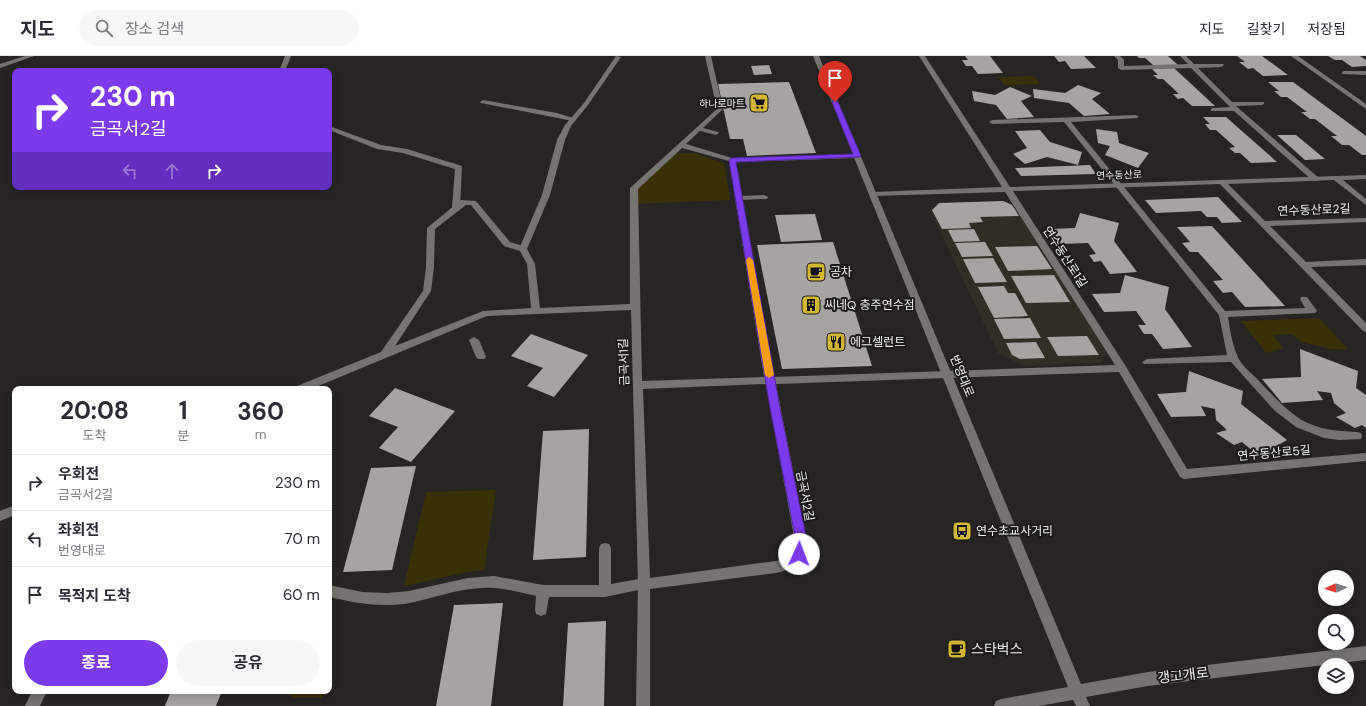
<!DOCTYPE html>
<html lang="ko">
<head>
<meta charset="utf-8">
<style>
  :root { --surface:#fff; --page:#f7f7f7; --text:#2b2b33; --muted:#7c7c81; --line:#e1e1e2; --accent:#7c3aed }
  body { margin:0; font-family:"DM Sans","Noto Sans KR",sans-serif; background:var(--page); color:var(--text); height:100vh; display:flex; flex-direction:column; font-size:15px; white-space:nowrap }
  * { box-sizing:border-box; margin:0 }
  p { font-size:13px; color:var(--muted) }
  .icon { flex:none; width:22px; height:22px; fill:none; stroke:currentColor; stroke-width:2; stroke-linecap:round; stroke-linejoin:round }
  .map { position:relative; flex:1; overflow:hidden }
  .details { position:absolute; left:12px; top:330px; width:320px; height:308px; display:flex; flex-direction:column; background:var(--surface); border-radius:8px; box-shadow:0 2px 10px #0003 }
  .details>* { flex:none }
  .hud { position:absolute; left:12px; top:12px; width:320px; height:122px; border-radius:8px; box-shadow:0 2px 10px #0003; background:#7c3aed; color:#fff; overflow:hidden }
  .needle { width:26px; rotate:266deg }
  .tools { position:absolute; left:1318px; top:514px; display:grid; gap:8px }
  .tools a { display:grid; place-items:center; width:36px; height:36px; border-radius:50%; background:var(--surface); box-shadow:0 2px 10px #0003; font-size:20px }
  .pin { position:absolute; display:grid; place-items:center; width:34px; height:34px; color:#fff; margin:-41px -17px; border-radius:50% 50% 50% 0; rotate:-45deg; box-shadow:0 0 4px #0007 }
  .pin .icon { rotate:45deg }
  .me { position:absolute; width:44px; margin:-22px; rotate:2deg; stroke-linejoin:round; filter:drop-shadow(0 0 3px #0008) }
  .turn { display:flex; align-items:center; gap:14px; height:84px; padding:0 12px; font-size:18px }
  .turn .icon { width:52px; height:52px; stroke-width:2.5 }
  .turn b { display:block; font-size:28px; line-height:34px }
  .lanes { display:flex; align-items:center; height:38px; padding:0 12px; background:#0003; justify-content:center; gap:20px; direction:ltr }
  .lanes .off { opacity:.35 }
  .eta { display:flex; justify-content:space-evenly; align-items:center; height:68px; text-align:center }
  .eta b { font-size:24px; font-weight:700; line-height:28px }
  .button { display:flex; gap:8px; margin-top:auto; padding:8px 12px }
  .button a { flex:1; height:46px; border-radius:24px; background:var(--accent); color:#fff; font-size:16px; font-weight:700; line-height:46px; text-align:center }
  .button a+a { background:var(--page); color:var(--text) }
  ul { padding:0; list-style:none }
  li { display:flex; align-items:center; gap:12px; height:56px; padding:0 12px; border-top:1px solid var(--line) }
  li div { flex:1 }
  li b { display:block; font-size:15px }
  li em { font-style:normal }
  header { display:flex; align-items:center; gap:24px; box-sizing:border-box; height:56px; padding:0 20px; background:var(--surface); border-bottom:1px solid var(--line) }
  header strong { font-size:19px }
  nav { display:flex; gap:22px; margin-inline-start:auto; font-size:14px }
  .search { width:280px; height:36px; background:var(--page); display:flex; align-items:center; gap:10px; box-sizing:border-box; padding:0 14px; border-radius:22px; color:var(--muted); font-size:15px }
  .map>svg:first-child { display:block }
  .built { fill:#312e26 }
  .green { fill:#3a3005 }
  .building { fill:#a5a4a1 }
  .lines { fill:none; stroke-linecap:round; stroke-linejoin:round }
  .lane { fill:#757471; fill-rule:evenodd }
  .street { fill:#757471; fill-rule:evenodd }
  .secondary { fill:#757471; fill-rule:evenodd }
  .route { fill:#7c3aed; stroke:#51269a }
  .slow { fill:#f59e0b }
  .labels { text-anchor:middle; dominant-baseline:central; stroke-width:4; stroke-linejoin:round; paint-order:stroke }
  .far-poi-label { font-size:10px; fill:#f0f0ee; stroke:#1d1c1a; text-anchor:end }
  .far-street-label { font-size:10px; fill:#f0f0ee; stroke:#1d1c1a }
  .street-label { font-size:12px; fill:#f0f0ee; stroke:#1d1c1a }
  .poi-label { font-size:12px; fill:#f0f0ee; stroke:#1d1c1a; text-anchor:start }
  .near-poi-label { font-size:14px; fill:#f0f0ee; stroke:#1d1c1a; text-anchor:start }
  .near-street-label { font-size:14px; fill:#f0f0ee; stroke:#1d1c1a }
</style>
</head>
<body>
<header>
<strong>지도</strong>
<div class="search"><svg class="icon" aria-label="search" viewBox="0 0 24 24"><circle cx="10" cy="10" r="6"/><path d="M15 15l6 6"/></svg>장소 검색</div>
<nav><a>지도</a><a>길찾기</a><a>저장됨</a></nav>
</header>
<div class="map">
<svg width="1366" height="650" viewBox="0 0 1366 650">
  <rect width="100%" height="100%" fill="#262523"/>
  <polygon class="built" points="1005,145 1015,149 1107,298 1100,307 1024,310 998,297 930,154 939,147"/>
  <g class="green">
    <polygon points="1034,20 1041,28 1005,29 998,21"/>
    <polygon points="673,97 694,97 724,107 730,144 634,148 634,132"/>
    <polygon points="1319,262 1348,293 1331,293 1301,286 1292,278 1273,279 1283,292 1266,297 1241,265"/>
    <polygon points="496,434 484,514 462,517 404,530 426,436"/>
    <polygon points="284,635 324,635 322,642 294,642"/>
  </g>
  <g class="building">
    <polygon points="965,0 990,0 1003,17 978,18 972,10 966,10 962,4 968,4"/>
    <polygon points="1054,0 1084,0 1096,12 1071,13 1065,5 1059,6"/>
    <polygon points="1137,0 1168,0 1178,9 1153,9 1145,2 1139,2"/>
    <polygon points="1237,0 1262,0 1288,19 1263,20 1253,12 1248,13 1239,6 1245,6"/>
    <polygon points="1328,0 1360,0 1366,4 1366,10 1352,11 1342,4 1335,4"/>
    <polygon points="769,9 772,18 754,19 751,10"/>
    <polygon points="1174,12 1215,50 1192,50 1183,42 1178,43 1173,38 1179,38 1163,23 1158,23 1153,19 1158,19 1152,13"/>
    <polygon points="789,26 816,97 747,100 743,83 730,83 718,28"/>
    <polygon points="1268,26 1293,26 1366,80 1366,99 1362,99 1349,89 1342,89 1331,80 1337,80 1315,63 1310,63 1301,56 1307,56 1287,41 1281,41 1274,35 1279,35"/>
    <polygon points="1078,29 1101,37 1092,43 1110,58 1084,60 1069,47 1034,42 1033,33 1065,37"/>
    <polygon points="1010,31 1032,40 1021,45 1034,61 1007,63 996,49 974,45 972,35 995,39"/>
    <polygon points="1203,61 1226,61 1277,106 1251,107 1240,97 1235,97 1229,92 1235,91 1216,74 1210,74 1205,68 1210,68"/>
    <polygon points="1096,73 1117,76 1119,87 1149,97 1138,112 1105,99 1110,90 1098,87"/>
    <polygon points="1040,74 1050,86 1082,96 1078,109 1047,101 1025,108 1013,98 1027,92 1015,75"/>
    <polygon points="1277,79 1296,79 1325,103 1305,104"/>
    <polygon points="1090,109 1096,118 1021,120 1015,112"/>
    <polygon points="1218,141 1242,166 1222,167 1217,161 1207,161 1201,155 1156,157 1145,144"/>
    <polygon points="1003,145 1012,149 1019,160 980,161 983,166 969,167 971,172 942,173 932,154 939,147"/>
    <polygon points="1080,157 1119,167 1114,185 1137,216 1110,218 1101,205 1094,206 1089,199 1096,198 1088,187 1060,188 1051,173 1075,172"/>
    <polygon points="815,158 822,184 781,186 775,159"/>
    <polygon points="1212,170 1285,250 1245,251 1232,236 1223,237 1213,225 1223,224 1198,196 1190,196 1182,187 1190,186 1177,171"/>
    <polygon points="974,173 980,185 954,186 948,174"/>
    <polygon points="833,186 872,310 782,313 757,189"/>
    <polygon points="985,186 993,200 962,201 955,187"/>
    <polygon points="1037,190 1052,213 1008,215 995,191"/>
    <polygon points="993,202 1007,226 975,227 963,203"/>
    <polygon points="1054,219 1070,246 1026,247 1011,220"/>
    <polygon points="1125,219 1169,231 1165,253 1192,291 1163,293 1152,278 1144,278 1138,269 1146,269 1136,255 1104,256 1092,238 1120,237"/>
    <polygon points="1004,230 1008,237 1015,237 1028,260 994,262 978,231"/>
    <polygon points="1030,262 1041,282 1004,283 994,263"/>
    <polygon points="531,278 588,299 554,341 527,330 543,312 511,300"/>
    <polygon points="1087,280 1099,299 1058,300 1047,281"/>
    <polygon points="1036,286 1045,302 1020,303 1012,299 1006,287"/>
    <polygon points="1300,293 1358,315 1356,332 1366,339 1366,372 1362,369 1355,372 1336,361 1346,357 1334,347 1331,337 1317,335 1323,344 1282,347 1262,323 1301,321"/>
    <polygon points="1189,315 1243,335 1241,348 1287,384 1259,400 1242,386 1234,389 1216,377 1227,374 1216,364 1215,353 1201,350 1206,360 1171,361 1157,338 1186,336"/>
    <polygon points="395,332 455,355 411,406 379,392 398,371 369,360"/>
    <polygon points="589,373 586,501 533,504 543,375"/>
    <polygon points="416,410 392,514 343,516 371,412"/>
    <polygon points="503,547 491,650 436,650 454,549"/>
    <polygon points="606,565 604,650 563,650 568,567"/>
    <polygon points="171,635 222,635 216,650 165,650"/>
  </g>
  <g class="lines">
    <g class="lane">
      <polygon points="285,0 291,0 285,15 279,15"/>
      <polygon points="616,0 621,1 588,49 571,70 565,84 550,139 527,193 523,196 520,195 519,193 542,139 557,84 565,69 584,47"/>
      <polygon points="1114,0 1120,0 1124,4 1124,10 1188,8 1180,0 1186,0 1194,8 1223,8 1224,9 1221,11 1198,12 1232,46 1264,46 1264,48 1262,49 1236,50 1320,123 1316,125 1313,125 1234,55 1211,55 1211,53 1213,52 1230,51 1191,12 1121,14 1118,12 1118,4"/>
      <polygon points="1344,15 1366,15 1366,19 1342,18 1342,16"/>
      <path d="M1136 59 1138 60V62L1071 66 1225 255 1305 252 1300 243 1301 241H1307L1317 255 1315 257 1228 261C1230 274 1232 287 1237 299 1241 310 1252 317 1259 325 1293 361 1305 375 1357 376L1361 377 1362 380 1361 383 1339 384 1324 382 1296 371 1275 355 1231 306 1144 308 1142 306 1147 303 1227 299 1219 259 1064 66 992 68 989 66 992 64Z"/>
      <polygon points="329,70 381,89 407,93 462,110 460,151 456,153 452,151 455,113 403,97 377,93 329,74"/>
      <polygon points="699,71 718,76 719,77 716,79 697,74 697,72"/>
      <polygon points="764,139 768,141 767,143 739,144 735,142 739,140"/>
      <polygon points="474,281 479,284 486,301 484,303 478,303 476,301 469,284"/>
      <path d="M605 487 609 488 611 492V528L644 522 648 524 650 528 648 532 605 541H549L546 558 541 560 536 558 535 554 536 540C523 537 508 533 494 532 466 530 438 541 410 547 383 552 356 547 329 541V529L362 536 387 537 409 535 468 522 494 520 543 529H599V492L601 488Z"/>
    </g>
    <g class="street">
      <polygon points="25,0 34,0 0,12 0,8"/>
      <path d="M705 0H711L723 53 686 88 732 102 857 98 861 100 857 102 736 106 774 321 1115 309 1005 136 873 140 869 138 873 136 1002 131 919 0H925L1010 131 1366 119V123L1343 124 1366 143V149L1334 124 1228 128 1265 165 1366 162V166L1270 170 1306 206 1366 203V209L1311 211 1366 267V276L1363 275 1220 128 1013 135 1125 309 1187 413 1366 397V405L1184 423 1180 421 1119 316 776 328 806 481C805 506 801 511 776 517L650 533V650H636L638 528 631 254 487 260 311 333H296L297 330 381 296 423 235 426 211 427 172 461 144 476 145 510 186 526 191 535 208 540 252 630 248V132L717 53ZM682 92 729 105 764 321 642 325 638 133ZM466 149H471L504 190 520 195 527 208 531 252 483 255 395 290 431 235 434 211 435 173ZM766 328 794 481 793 496 785 503 776 505 650 522 643 333Z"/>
      <polygon points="1291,0 1298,0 1366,48 1366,53"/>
      <polygon points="483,44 557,57 576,63 573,65 481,47 480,46"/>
      <polygon points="15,449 15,459 0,465 0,455"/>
      <polygon points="32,635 47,635 40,650 25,650"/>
    </g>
    <polygon class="secondary" points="813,0 819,0 1081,628 1148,616 1366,590 1366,604 1148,630 1086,641 1090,650 1076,650 1073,644 1039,650 994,650 996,645 1001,643 1068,631"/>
  </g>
  <polygon class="route" points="833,44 838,46 861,100 860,101 736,106 780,352 806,480 805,498 803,502 799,503 795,502 794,498 795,480 770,352 729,104 732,102 853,98 832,46"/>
  <polygon class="slow" points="749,201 753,204 774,319 769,322 765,319 746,204"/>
  <defs>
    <g id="supermarket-square" transform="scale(1)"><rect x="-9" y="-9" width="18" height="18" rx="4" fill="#d4b635" stroke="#1d1c1a"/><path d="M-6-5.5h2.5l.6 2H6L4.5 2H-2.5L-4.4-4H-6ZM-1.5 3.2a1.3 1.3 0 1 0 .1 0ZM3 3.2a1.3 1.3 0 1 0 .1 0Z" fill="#111"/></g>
    <g id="cafe-square" transform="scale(1)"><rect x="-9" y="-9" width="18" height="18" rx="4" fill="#d4b635" stroke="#1d1c1a"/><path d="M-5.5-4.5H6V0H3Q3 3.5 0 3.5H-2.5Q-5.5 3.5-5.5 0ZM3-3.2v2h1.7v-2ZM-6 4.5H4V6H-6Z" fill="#111"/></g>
    <g id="building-square" transform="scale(1)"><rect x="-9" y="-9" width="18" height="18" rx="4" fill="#d4b635" stroke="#1d1c1a"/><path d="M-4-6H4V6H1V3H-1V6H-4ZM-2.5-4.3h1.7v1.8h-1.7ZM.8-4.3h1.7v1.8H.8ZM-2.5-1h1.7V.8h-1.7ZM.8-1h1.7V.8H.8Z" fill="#111"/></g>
    <g id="restaurant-square" transform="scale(1)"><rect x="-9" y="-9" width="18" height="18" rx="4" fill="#d4b635" stroke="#1d1c1a"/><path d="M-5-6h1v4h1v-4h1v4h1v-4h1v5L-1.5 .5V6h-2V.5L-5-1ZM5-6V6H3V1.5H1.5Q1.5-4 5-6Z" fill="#111"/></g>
    <g id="bus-square" transform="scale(1)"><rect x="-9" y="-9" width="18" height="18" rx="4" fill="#d4b635" stroke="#1d1c1a"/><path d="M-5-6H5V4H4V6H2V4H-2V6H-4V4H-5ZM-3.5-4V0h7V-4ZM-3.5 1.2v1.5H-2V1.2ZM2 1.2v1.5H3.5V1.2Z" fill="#111"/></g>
  </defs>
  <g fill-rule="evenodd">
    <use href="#supermarket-square" x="759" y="47"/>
    <use href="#cafe-square" x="816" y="216"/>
    <use href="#building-square" x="811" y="249"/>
    <use href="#restaurant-square" x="836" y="286"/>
    <use href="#bus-square" x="962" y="475"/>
    <use href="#cafe-square" x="957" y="593"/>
  </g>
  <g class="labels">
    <g class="far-poi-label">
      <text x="745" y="47">하나로마트</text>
    </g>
    <g class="far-street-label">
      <text transform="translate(1119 119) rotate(-2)">연수동산로</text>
    </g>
    <g class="street-label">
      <text transform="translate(1314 154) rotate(-2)">연수동산로2길</text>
      <text transform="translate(1065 201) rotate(57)">연수동산로1길</text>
      <text transform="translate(624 306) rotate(-92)">금곡서1길</text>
      <text transform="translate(962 320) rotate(68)">번영대로</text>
      <text transform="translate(1274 397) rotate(-5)">연수동산로5길</text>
      <text transform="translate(805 440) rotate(79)">금곡서2길</text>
    </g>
    <g class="poi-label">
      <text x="830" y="216">공차</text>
      <text x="825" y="249">씨네Q 충주연수점</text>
      <text x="850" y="286">에그셀런트</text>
      <text x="976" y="475">연수초교사거리</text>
    </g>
    <g class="near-poi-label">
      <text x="971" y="593">스타벅스</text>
    </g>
    <g class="near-street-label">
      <text transform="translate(1183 619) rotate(-7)">갱고개로</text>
    </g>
  </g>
</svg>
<div class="tools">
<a><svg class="needle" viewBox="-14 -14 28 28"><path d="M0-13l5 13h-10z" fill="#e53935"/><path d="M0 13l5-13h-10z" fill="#7c7c81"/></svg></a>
<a><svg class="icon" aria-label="search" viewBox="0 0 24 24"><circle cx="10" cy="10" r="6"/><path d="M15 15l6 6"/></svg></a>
<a><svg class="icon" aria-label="layers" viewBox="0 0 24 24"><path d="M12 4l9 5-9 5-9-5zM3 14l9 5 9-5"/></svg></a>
</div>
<div class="pin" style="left:835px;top:46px;background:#d93025"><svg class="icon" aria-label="arrive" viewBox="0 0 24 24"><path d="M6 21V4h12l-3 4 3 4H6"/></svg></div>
<svg class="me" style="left:799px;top:498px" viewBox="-20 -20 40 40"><circle r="19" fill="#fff"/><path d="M0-13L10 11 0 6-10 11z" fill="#7c3aed"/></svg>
<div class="hud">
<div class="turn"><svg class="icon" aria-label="right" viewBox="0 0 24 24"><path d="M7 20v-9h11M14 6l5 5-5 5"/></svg><div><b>230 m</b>금곡서2길</div></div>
<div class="lanes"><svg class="icon off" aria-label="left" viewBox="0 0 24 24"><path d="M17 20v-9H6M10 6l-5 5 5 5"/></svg><svg class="icon off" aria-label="ahead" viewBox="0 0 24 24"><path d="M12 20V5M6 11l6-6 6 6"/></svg><svg class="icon" aria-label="right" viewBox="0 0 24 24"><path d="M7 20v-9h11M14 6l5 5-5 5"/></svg></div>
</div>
<section class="details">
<div class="eta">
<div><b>20:08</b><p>도착</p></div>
<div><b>1</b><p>분</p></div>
<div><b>360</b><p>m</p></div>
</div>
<ul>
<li><svg class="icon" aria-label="right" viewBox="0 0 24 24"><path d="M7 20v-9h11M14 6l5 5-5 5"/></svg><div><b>우회전</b><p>금곡서2길</p></div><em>230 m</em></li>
<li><svg class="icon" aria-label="left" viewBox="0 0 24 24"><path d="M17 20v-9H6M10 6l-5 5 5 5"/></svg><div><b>좌회전</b><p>번영대로</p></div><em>70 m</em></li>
<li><svg class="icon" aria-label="arrive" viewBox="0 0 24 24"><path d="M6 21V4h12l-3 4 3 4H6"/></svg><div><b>목적지 도착</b></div><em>60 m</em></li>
</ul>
<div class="button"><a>종료</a><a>공유</a></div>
</section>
</div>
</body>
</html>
